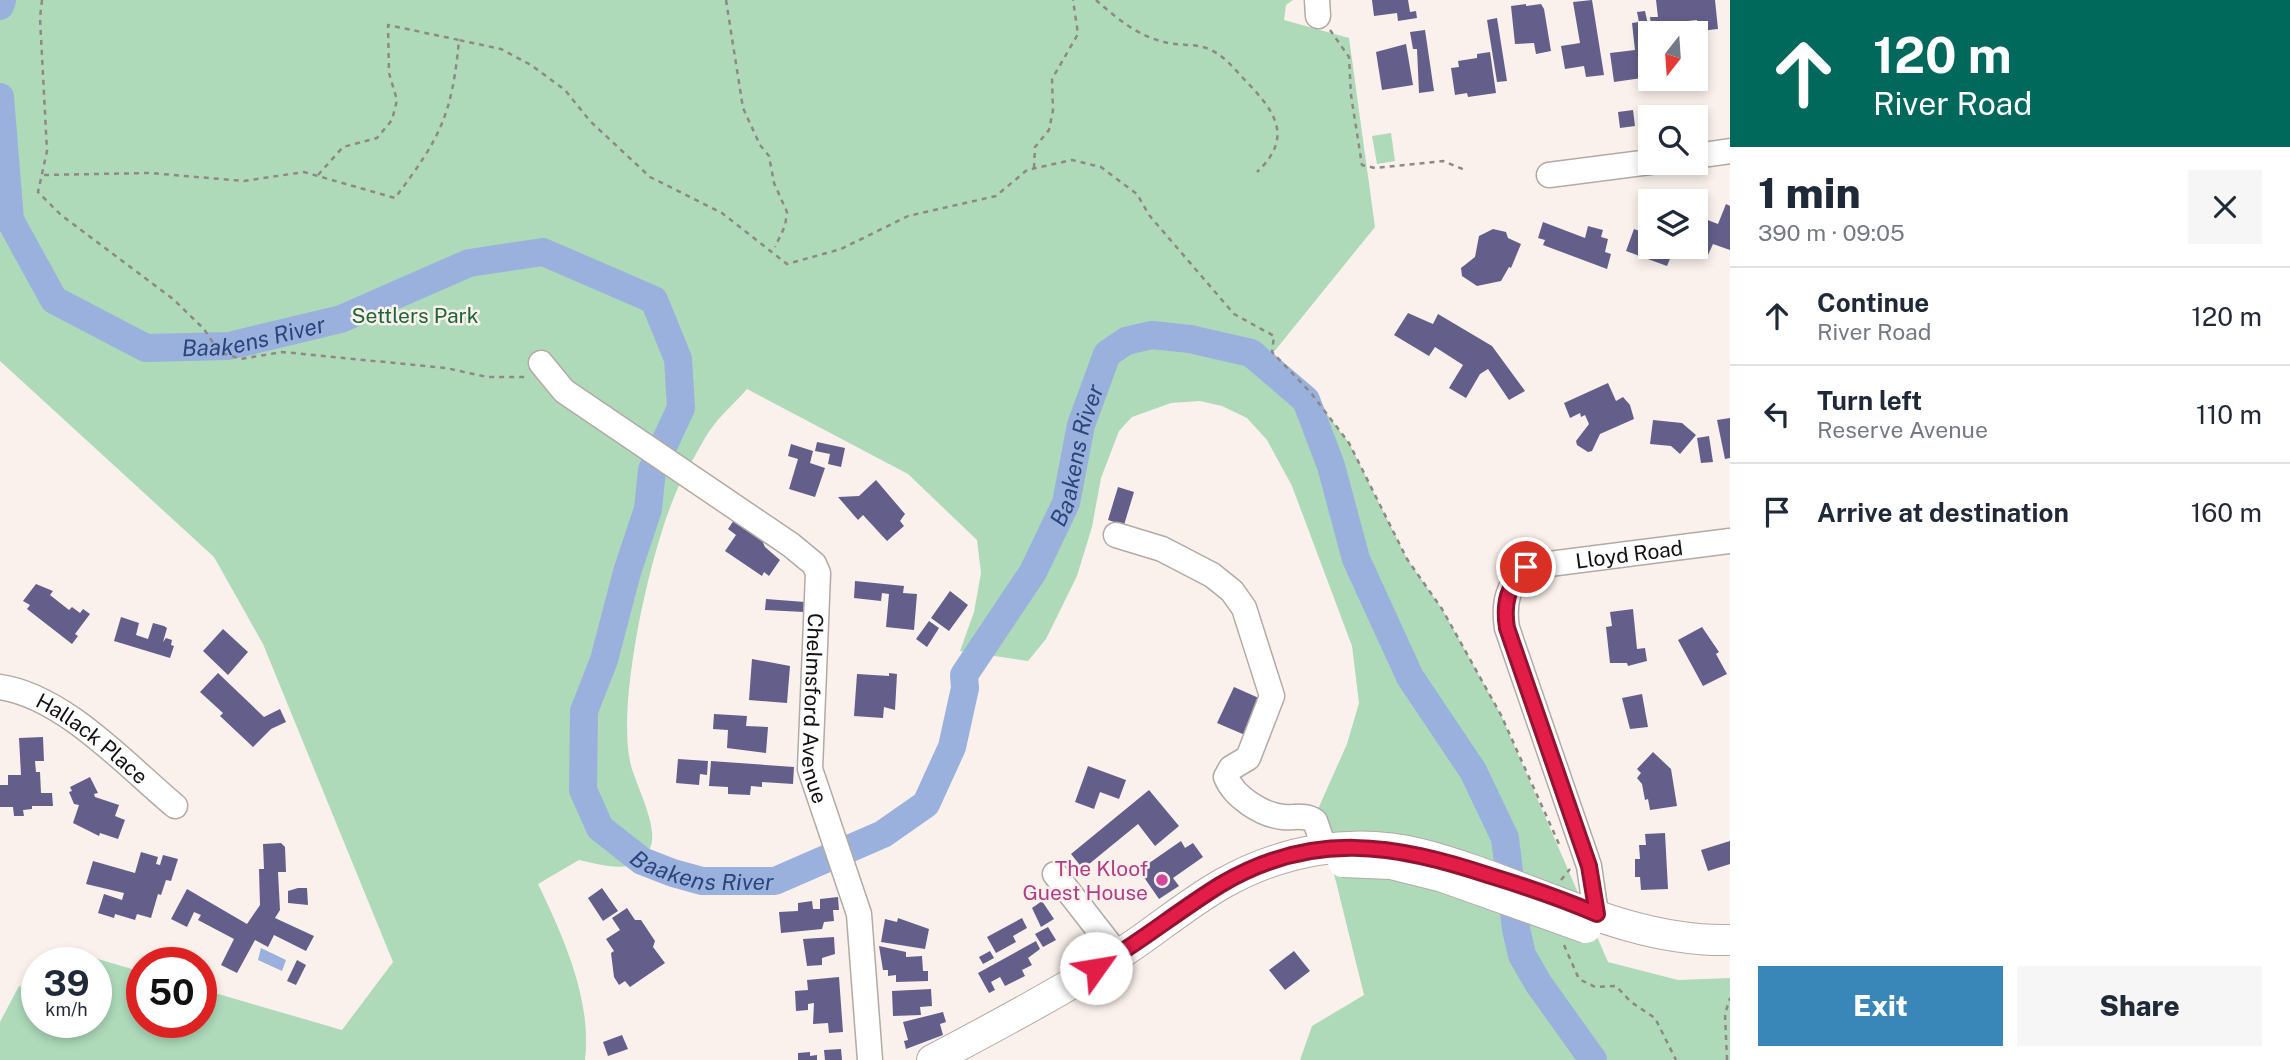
<!DOCTYPE html>
<html lang="en">
<head>
<meta charset="utf-8">
<style>
  :root { --surface:#fff; --page:#f6f6f7; --text:#1f2937; --muted:#747a83; --line:#e0e1e3; --accent:#3987b9 }
  body { margin:0; font-family:"Public Sans",sans-serif; background:var(--page); color:var(--text); height:100vh; display:flex; flex-direction:column; font-size:26px; white-space:nowrap }
  * { box-sizing:border-box; margin:0 }
  p { font-size:23px; color:var(--muted) }
  .icon { flex:none; width:38px; height:38px; fill:none; stroke:currentColor; stroke-width:2; stroke-linecap:round; stroke-linejoin:round }
  .map { position:relative; flex:1; overflow:hidden }
  .details { display:flex; flex-direction:column; background:var(--surface); width:560px }
  .details>* { flex:none }
  .banner { background:#00695c; color:#fff; overflow:hidden }
  .needle { width:46px; rotate:197deg }
  .buttons { position:absolute; left:1638px; top:21px; display:grid; gap:14px }
  .buttons a { display:grid; place-items:center; width:70px; height:70px; border-radius:0px; background:var(--surface); box-shadow:0 4px 10px #0003; font-size:35px }
  .speed { position:absolute; left:21px; top:947px; display:flex; gap:14px; font-size:35px; font-weight:700; text-align:center }
  .speed>* { display:grid; place-content:center; width:91px; height:91px; border-radius:50%; background:var(--surface); box-shadow:0 4px 10px #0003; line-height:1 }
  .speed small { font-size:18px; font-weight:400 }
  .speed .limit { border:10px solid #d22; background:#fff; color:#111 }
  .pin { position:absolute; display:grid; place-items:center; width:60px; height:60px; color:#fff; margin:-30px; border:4px solid #fff; border-radius:50%; box-shadow:0 2px 7px #0007 }
  .me { position:absolute; width:77px; margin:-38px; rotate:58deg; stroke-linejoin:round; filter:drop-shadow(0 0 5px #0008) }
  .turn { display:flex; align-items:center; gap:24px; height:147px; padding:0 28px; font-size:32px }
  .turn .icon { width:91px; height:91px; stroke-width:2.5 }
  .turn b { display:block; font-size:49px; line-height:60px }
  .round { display:grid; place-items:center; flex:none; width:74px; height:74px; border-radius:0px; background:var(--page) }
  .headline { display:flex; align-items:center; justify-content:space-between; height:119px; padding:0 28px }
  h1 { font-size:42px; font-weight:800; line-height:52px }
  .primary-button { display:flex; gap:14px; margin-top:auto; padding:14px 28px }
  .primary-button a { flex:1; height:80px; border-radius:0px; background:var(--accent); color:#fff; font-size:28px; font-weight:800; line-height:80px; text-align:center }
  .primary-button a+a { background:var(--page); color:var(--text) }
  ul { padding:0; list-style:none }
  li { display:flex; align-items:center; gap:21px; height:98px; padding:0 28px; border-top:2px solid var(--line) }
  li div { flex:1 }
  li b { display:block; font-size:26px }
  li em { font-style:normal }
  main { display:flex; flex:1; min-height:0 }
  .map>svg:first-child { display:block }
  .green { fill:#aedaba }
  .water { fill:#9ab1dd }
  .lines { fill:none; stroke-linecap:round; stroke-linejoin:round }
  .river { stroke:#9ab1dd; stroke-width:28 }
  .building { fill:#635f8a }
  .minor-casing { stroke:#b3aaa5; stroke-width:27 }
  .major-casing { stroke:#b3aaa5; stroke-width:32 }
  .path { stroke:#8f8885; stroke-width:2.5; stroke-dasharray:5 5; stroke-linecap:butt }
  .minor { stroke:#fff; stroke-width:24 }
  .major { stroke:#fff; stroke-width:30 }
  .major-bridge-casing { stroke:#b3aaa5; stroke-width:32; stroke-linecap:butt }
  .major-bridge { stroke:#fff; stroke-width:30 }
  .route-casing { stroke:#92132f; stroke-width:18 }
  .route { stroke:#e11d48; stroke-width:12 }
  .hotel-dot { fill:#d1479c; stroke:#faf1ec; stroke-width:2.5 }
  .labels { text-anchor:middle; dominant-baseline:central; stroke-width:5; stroke-linejoin:round; paint-order:stroke }
  .park-label { font-size:21px; fill:#1e653a; stroke:#faf1ec }
  .street-label { font-size:21px; fill:#13100f; stroke:#faf1ec }
  .hotel-label { font-size:21px; fill:#b23c85; stroke:#faf1ec; text-anchor:end }
  .water-label { font-size:23px; font-style:italic; fill:#2a457c; stroke:#faf1ec }
</style>
</head>
<body>
<main>
<div class="map">
<svg width="1730" height="1060" viewBox="0 0 1730 1060">
  <rect width="100%" height="100%" fill="#faf1ec"/>
  <g class="green">
    <path d="M0 0H1293L1286 5 1284 20 1349 38 1375 227 1273 353 1311 393 1349 443 1407 559 1442 609 1501 715 1608 962 1678 980 1730 978V1060H1300L1312 1026 1364 995 1318 809 1347 744 1359 703 1352 646 1292 486 1267 440 1247 418 1222 406 1200 401 1171 403 1132 417 1119 431 1101 478 1092 527 1077 576 1046 639 1028 661 960 651 974 612 981 573 977 540 908 474 747 389C733 405 715 420 705 438 695 456 683 475 675 495 650 553 617 700 630 761 634 783 660 827 650 848 638 877 602 865 579 860L538 884C564 938 592 1000 585 1060H0V1022L19 986 37 992V1022H96V962H77L81 954 142 972V1022H201V989L342 1030 393 962 263 644 214 557 0 361Z"/>
    <polygon points="1391,133 1395,161 1377,164 1372,136"/>
  </g>
  <polygon class="water" points="261,948 286,960 282,971 258,960"/>
  <g class="lines">
    <g class="river">
      <polyline points="0,6 2,0"/>
      <path id="s1" d="M0 97 10 220 54 300 146 348 229 346 341 319 469 263 543 252 654 300 678 359 681 408 652 470 648 509 627 572 604 660 584 711 583 790 600 828 642 861 673 873 702 881H775L883 834 926 804 952 747 965 688 964 675 1033 572 1066 503 1081 425 1107 354 1126 341 1152 335 1190 339 1251 353 1306 400 1331 466 1356 559 1410 677 1473 771 1505 838 1516 929 1522 955 1538 983 1593 1060"/>
    </g>
  </g>
  <g class="building">
    <polygon points="1372,0 1408,0 1410,12 1416,11 1417,18 1398,21 1397,13 1374,16"/>
    <polygon points="1592,0 1604,75 1586,77 1584,66 1565,69 1561,46 1580,43 1573,2"/>
    <polygon points="1656,0 1715,0 1718,29 1699,31 1697,20 1651,25 1650,17 1658,17"/>
    <polygon points="1526,4 1526,6 1541,4 1544,9 1551,51 1536,54 1534,43 1515,44 1511,6"/>
    <polygon points="1645,11 1650,34 1650,59 1647,59 1649,77 1614,82 1610,53 1635,50 1632,23 1639,22 1637,12"/>
    <polygon points="1497,18 1507,81 1497,82 1487,20"/>
    <polygon points="1425,30 1434,91 1419,93 1417,49 1413,49 1410,32"/>
    <polygon points="1406,44 1413,85 1382,90 1376,52"/>
    <polygon points="1490,52 1496,93 1468,97 1467,93 1455,95 1451,68 1459,67 1458,61 1477,58 1477,54"/>
    <polygon points="1633,110 1635,126 1620,128 1618,112"/>
    <polygon points="1726,204 1730,206 1730,250 1713,244 1708,255 1686,247 1696,247 1696,229 1700,217 1718,224"/>
    <polygon points="1543,222 1585,238 1588,226 1603,230 1601,237 1608,239 1605,252 1611,254 1607,269 1543,245 1545,240 1538,238"/>
    <polygon points="1493,229 1506,232 1508,238 1521,244 1511,268 1509,267 1501,281 1477,286 1462,276 1461,268 1475,257 1479,236"/>
    <polygon points="1634,229 1650,235 1650,247 1675,247 1667,266 1626,251"/>
    <polygon points="1408,313 1433,324 1438,314 1492,346 1525,391 1509,400 1488,369 1480,374 1466,398 1449,388 1463,365 1435,347 1429,356 1394,335"/>
    <polygon points="1608,383 1616,401 1623,397 1630,405 1634,419 1600,434 1592,451 1588,452 1577,445 1576,441 1589,424 1585,415 1581,417 1580,413 1570,418 1564,403"/>
    <polygon points="1730,418 1730,458 1725,459 1717,420"/>
    <polygon points="1653,420 1682,423 1696,435 1680,454 1671,446 1650,444"/>
    <polygon points="1709,436 1713,462 1701,463 1697,438"/>
    <polygon points="817,442 845,448 841,467 828,464 830,454 815,451"/>
    <polygon points="791,444 813,451 810,463 825,468 815,497 789,489 798,459 788,456"/>
    <polygon points="876,480 905,514 900,521 904,526 887,541 863,515 858,520 838,497 859,496"/>
    <polygon points="1118,487 1134,492 1124,525 1108,520"/>
    <polygon points="734,520 761,538 765,547 780,560 769,576 764,572 762,576 725,551 736,535 728,529"/>
    <polygon points="855,581 904,586 903,593 917,594 914,630 886,627 889,594 882,593 881,601 854,598"/>
    <polygon points="36,584 53,591 50,595 69,610 72,607 80,613 83,609 90,614 75,634 78,636 72,644 27,609 30,605 23,601"/>
    <polygon points="950,591 968,605 949,631 931,618"/>
    <polygon points="766,599 805,602 804,612 765,610"/>
    <polygon points="1633,609 1637,649 1645,648 1647,661 1628,666 1627,663 1610,663 1606,627 1612,626 1610,612"/>
    <polygon points="121,617 139,623 136,635 148,639 153,623 164,626 167,628 163,642 166,638 172,640 171,645 174,646 170,658 114,641"/>
    <polygon points="929,621 939,628 927,647 916,639"/>
    <polygon points="1702,627 1719,652 1716,654 1727,674 1703,686 1678,640"/>
    <polygon points="223,629 248,652 228,675 203,651"/>
    <polygon points="752,659 790,666 787,703 749,700"/>
    <polygon points="218,673 264,717 280,709 286,722 271,729 253,747 220,716 223,713 200,692"/>
    <polygon points="889,673 897,674 895,710 884,707 883,718 854,716 857,674 889,676"/>
    <polygon points="1234,687 1261,699 1245,735 1217,723"/>
    <polygon points="1642,694 1648,727 1630,729 1622,698"/>
    <polygon points="714,714 747,716 746,726 768,727 766,753 727,748 728,730 713,729"/>
    <polygon points="43,737 44,761 35,761 36,772 40,772 41,793 52,793 53,806 32,806 32,809 23,810 24,816 14,816 13,807 0,807 0,785 8,785 8,775 21,775 19,738"/>
    <polygon points="1653,752 1671,769 1677,806 1650,810 1648,799 1645,800 1642,784 1637,778 1641,773 1637,769"/>
    <polygon points="678,759 708,761 707,775 700,774 699,785 676,783"/>
    <polygon points="711,761 794,767 793,784 762,782 762,787 751,786 750,795 728,794 728,787 709,786"/>
    <polygon points="1088,766 1126,780 1119,799 1100,792 1094,809 1075,802"/>
    <polygon points="90,777 98,793 94,794 95,797 119,805 115,816 125,820 118,839 100,833 99,836 73,823 79,805 74,804 69,792 72,791 70,787"/>
    <polygon points="1149,790 1179,826 1155,846 1138,824 1083,869 1071,854"/>
    <polygon points="1665,833 1668,889 1641,890 1640,877 1635,877 1635,859 1640,859 1639,845 1646,845 1645,834"/>
    <polygon points="1181,841 1185,848 1193,843 1203,857 1173,878 1179,886 1159,899 1139,870"/>
    <polygon points="1730,841 1730,864 1708,871 1701,850"/>
    <polygon points="281,843 285,847 286,872 278,872 280,910 275,918 314,936 306,951 274,935 268,947 255,940 237,973 221,965 234,939 198,920 201,915 194,912 187,927 171,919 187,889 247,924 260,905 259,869 264,869 263,844"/>
    <polygon points="141,852 158,857 156,864 160,865 163,855 178,859 171,881 166,880 161,895 158,894 151,918 137,914 135,920 115,914 114,918 98,913 104,894 122,900 124,893 86,884 93,861 135,873"/>
    <polygon points="298,888 307,888 308,905 288,903 288,891"/>
    <polygon points="602,888 618,911 603,921 588,898"/>
    <polygon points="838,897 839,910 833,910 834,921 824,922 822,929 781,933 779,912 798,911 798,903 812,901 813,909 820,909 820,899"/>
    <polygon points="1042,901 1054,919 1041,927 1032,908"/>
    <polygon points="627,908 635,920 641,920 655,941 653,947 665,963 630,987 625,981 619,985 614,977 611,953 614,951 606,939 620,930 612,918"/>
    <polygon points="898,918 929,929 925,949 881,942 885,919 897,922"/>
    <polygon points="1022,918 1027,928 1013,936 1016,942 996,953 987,937"/>
    <polygon points="1048,927 1056,940 1043,947 1035,934"/>
    <polygon points="834,937 835,954 822,958 822,965 807,966 803,939"/>
    <polygon points="1036,941 1040,949 1028,958 1032,965 1022,970 1025,976 1005,986 1000,977 991,982 995,990 989,993 978,973"/>
    <polygon points="879,946 906,952 906,957 922,956 923,971 928,971 928,981 896,982 896,975 888,976 888,970 883,970"/>
    <polygon points="990,951 994,958 983,964 979,957"/>
    <polygon points="1294,951 1310,971 1285,990 1269,970"/>
    <polygon points="297,960 306,965 296,985 287,981"/>
    <polygon points="839,977 843,1032 829,1033 828,1023 813,1024 814,1003 808,1004 808,1010 796,1011 795,991 808,990 807,980"/>
    <polygon points="931,989 932,1006 920,1007 921,1015 893,1016 892,991"/>
    <polygon points="943,1012 946,1022 940,1024 943,1035 906,1049 904,1041 908,1040 903,1022"/>
    <polygon points="622,1035 628,1049 608,1056 603,1042"/>
    <polygon points="841,1049 842,1060 825,1060 824,1050"/>
    <polygon points="810,1052 810,1056 817,1055 817,1060 798,1060 798,1053"/>
  </g>
  <g class="lines">
    <g class="minor-casing">
      <g id="minor">
        <polyline points="1317,0 1318,16"/>
        <polyline points="1696,156 1730,151"/>
        <polyline points="1549,175 1650,162"/>
        <path id="s2" d="M541 363 564 391 791 545 814 564 818 573 810 769 859 914 870 1060"/>
        <path d="M1116 535 1162 549 1212 575 1232 591 1244 608 1272 696 1248 758 1231 768 1226 777C1234 797 1262 815 1283 817 1295 818 1305 814 1315 821L1324 847"/>
        <path id="s3" d="M0 687C64 696 127 766 175 806"/>
        <polyline points="1055,874 1118,955"/>
        <path id="s4" d="M1596 914 1589 866 1507 628C1503 603 1508 585 1526 567L1730 541"/>
      </g>
    </g>
    <g class="major-casing">
      <path id="major" d="M932 1060C995 1027 1057 994 1117 956 1152 934 1185 905 1222 884 1282 850 1352 837 1421 854 1523 880 1623 943 1730 940"/>
    </g>
    <g class="path">
      <polyline points="42,0 40,18 47,151 38,192 61,215 173,299 204,329 219,352 241,359 282,352 446,368 487,377 526,377"/>
      <polyline points="726,0 743,108 760,145 769,156 774,183 787,212 785,226 775,247"/>
      <path d="M1096 0C1115 17 1138 36 1164 42 1179 46 1197 43 1211 50 1225 57 1233 67 1243 78 1274 110 1295 136 1257 172"/>
      <polyline points="1330,30 1349,57 1351,95 1362,165 1375,168 1443,161 1465,170"/>
      <polyline points="1034,168 1035,147 1049,130 1053,110 1052,79 1078,34 1073,0"/>
      <path d="M44 175 150 173 244 181 304 172 395 198C440 138 452 116 459 40L501 49 531 65 565 90 590 121 650 177 722 213 787 264 841 249 908 216 996 196 1027 170 1072 160 1101 167 1137 194 1149 215 1234 314 1274 336 1272 352 1311 393 1349 443 1407 559 1442 609 1501 715 1559 844"/>
      <polyline points="318,175 343,147 377,138 392,120 397,100 389,73 388,25 459,40"/>
      <polyline points="1561,880 1570,869"/>
      <polyline points="1564,945 1579,979 1595,987 1616,986 1631,1002 1655,1018 1676,1060"/>
      <polyline points="1727,1060 1725,1014 1730,998"/>
    </g>
    <use href="#minor" class="minor"/>
    <use href="#major" class="major"/>
    <g class="major-bridge-casing">
      <polyline id="major-bridge" points="1343,862 1391,864 1443,877 1586,928"/>
    </g>
    <use href="#major-bridge" class="major-bridge"/>
  </g>
  <g class="lines">
    <g class="route-casing">
      <path id="route" d="M1096 968C1139 943 1178 911 1220 885 1312 830 1395 844 1491 876 1527 887 1562 899 1597 914L1589 866 1507 628C1503 603 1508 585 1526 567"/>
    </g>
    <use href="#route" class="route"/>
  </g>
  <circle class="hotel-dot" cx="1162" cy="880" r="7"/>
  <g class="labels">
    <g class="park-label">
      <text x="415" y="315">Settlers Park</text>
    </g>
    <g class="street-label">
      <text stroke="none"><textPath href="#s4" startOffset="471">Lloyd Road</textPath></text>
      <text stroke="none"><textPath href="#s2" startOffset="486">Chelmsford Avenue</textPath></text>
      <text stroke="none"><textPath href="#s3" startOffset="107">Hallack Place</textPath></text>
    </g>
    <g class="hotel-label">
      <text x="1148" y="868">The Kloof<tspan x="1148" dy="24">Guest House</tspan></text>
    </g>
    <g class="water-label">
      <text stroke="none"><textPath href="#s1" startOffset="427">Baakens River</textPath></text>
      <text stroke="none"><textPath href="#s1" startOffset="2151">Baakens River</textPath></text>
      <text stroke="none"><textPath href="#s1" startOffset="1521">Baakens River</textPath></text>
    </g>
  </g>
</svg>
<div class="buttons">
<a><svg class="needle" viewBox="-14 -14 28 28"><path d="M0-13l5 13h-10z" fill="#e53935"/><path d="M0 13l5-13h-10z" fill="#747a83"/></svg></a>
<a><svg class="icon" aria-label="search" viewBox="0 0 24 24"><circle cx="10" cy="10" r="6"/><path d="M15 15l6 6"/></svg></a>
<a><svg class="icon" aria-label="layers" viewBox="0 0 24 24"><path d="M12 4l9 5-9 5-9-5zM3 14l9 5 9-5"/></svg></a>
</div>
<div class="speed"><div>39<small>km/h</small></div><div class="limit">50</div></div>
<div class="pin" style="left:1526px;top:567px;background:#d93025"><svg class="icon" aria-label="arrive" viewBox="0 0 24 24"><path d="M6 21V4h12l-3 4 3 4H6"/></svg></div>
<svg class="me" style="left:1096px;top:968px" viewBox="-20 -20 40 40"><circle r="19" fill="#fff"/><path d="M0-13L10 11 0 6-10 11z" fill="#e11d48"/></svg>
</div>
<section class="details">
<div class="banner">
<div class="turn"><svg class="icon" aria-label="ahead" viewBox="0 0 24 24"><path d="M12 20V5M6 11l6-6 6 6"/></svg><div><b>120 m</b>River Road</div></div>
</div>
<div class="headline"><div><h1>1 min</h1><p>390 m · 09:05</p></div><a class="round"><svg class="icon" aria-label="close" viewBox="0 0 24 24"><path d="M6 6l12 12M18 6L6 18"/></svg></a></div>
<ul>
<li><svg class="icon" aria-label="ahead" viewBox="0 0 24 24"><path d="M12 20V5M6 11l6-6 6 6"/></svg><div><b>Continue</b><p>River Road</p></div><em>120 m</em></li>
<li><svg class="icon" aria-label="left" viewBox="0 0 24 24"><path d="M17 20v-9H6M10 6l-5 5 5 5"/></svg><div><b>Turn left</b><p>Reserve Avenue</p></div><em>110 m</em></li>
<li><svg class="icon" aria-label="arrive" viewBox="0 0 24 24"><path d="M6 21V4h12l-3 4 3 4H6"/></svg><div><b>Arrive at destination</b></div><em>160 m</em></li>
</ul>
<div class="primary-button"><a>Exit</a><a>Share</a></div>
</section>
</main>
</body>
</html>
